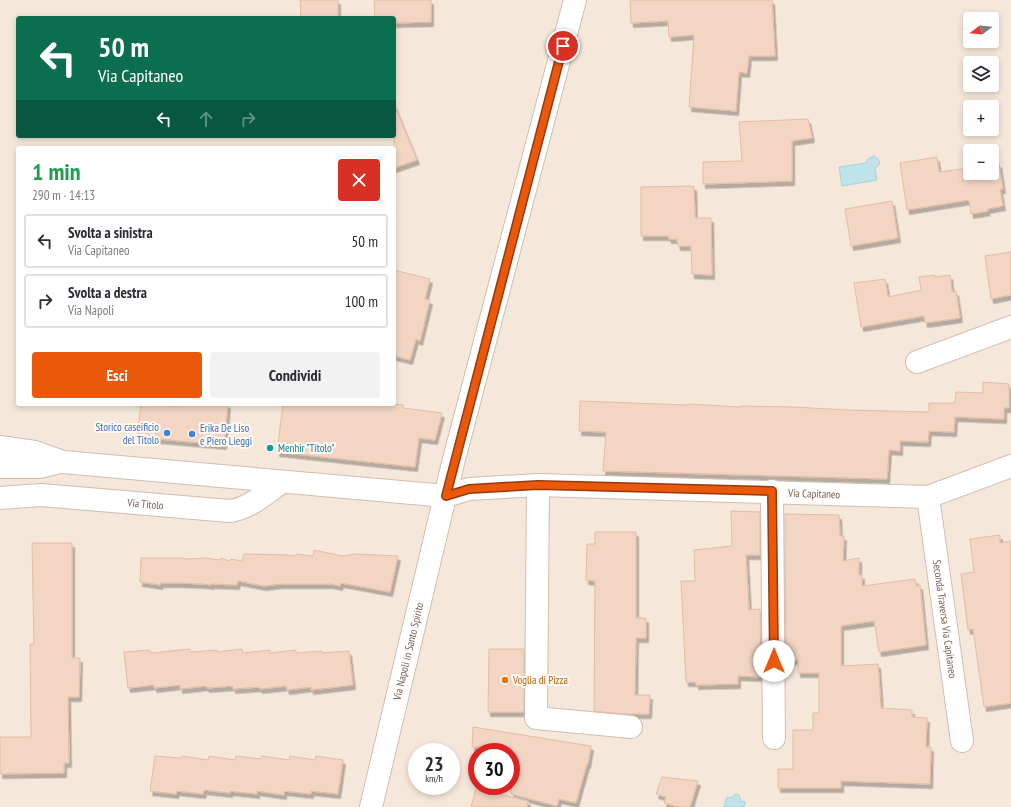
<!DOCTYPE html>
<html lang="it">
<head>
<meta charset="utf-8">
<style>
  :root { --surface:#fff; --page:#f2f2f3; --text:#2b2b33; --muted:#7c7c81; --line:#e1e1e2; --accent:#ea580c }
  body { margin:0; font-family:"PT Sans Narrow",sans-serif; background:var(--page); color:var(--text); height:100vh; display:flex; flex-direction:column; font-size:15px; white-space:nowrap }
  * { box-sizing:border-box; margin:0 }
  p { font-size:13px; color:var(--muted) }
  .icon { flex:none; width:22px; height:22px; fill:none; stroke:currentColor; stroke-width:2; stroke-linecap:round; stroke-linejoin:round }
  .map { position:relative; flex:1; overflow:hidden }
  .side { position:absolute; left:16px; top:146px; width:380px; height:260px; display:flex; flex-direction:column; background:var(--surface); border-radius:4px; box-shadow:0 2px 6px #0003 }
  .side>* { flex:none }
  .guide { position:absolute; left:16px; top:16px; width:380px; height:122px; border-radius:4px; box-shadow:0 2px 6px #0003; background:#0b6e4f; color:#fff; overflow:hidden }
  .needle { width:26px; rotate:254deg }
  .tools { position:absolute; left:963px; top:12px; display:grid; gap:8px }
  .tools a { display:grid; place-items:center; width:36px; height:36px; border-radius:4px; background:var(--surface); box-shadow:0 2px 6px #0003; font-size:20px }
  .speed { position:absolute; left:408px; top:743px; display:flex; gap:8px; font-size:20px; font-weight:700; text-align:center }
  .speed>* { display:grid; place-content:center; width:52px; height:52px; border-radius:50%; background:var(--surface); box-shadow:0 2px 6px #0003; line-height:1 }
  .speed small { font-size:10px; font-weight:400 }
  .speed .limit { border:6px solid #d22; background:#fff; color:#111 }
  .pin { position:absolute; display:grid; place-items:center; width:34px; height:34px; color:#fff; margin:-17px; border:2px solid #fff; border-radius:50%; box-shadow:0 1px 4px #0007 }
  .me { position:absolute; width:44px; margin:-22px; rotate:0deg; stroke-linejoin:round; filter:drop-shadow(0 0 3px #0008) }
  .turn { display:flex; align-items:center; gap:14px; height:84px; padding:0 16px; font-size:18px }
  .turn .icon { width:52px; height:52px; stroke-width:2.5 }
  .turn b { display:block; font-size:28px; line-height:34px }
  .lanes { display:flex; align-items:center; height:38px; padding:0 16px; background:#0003; justify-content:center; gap:20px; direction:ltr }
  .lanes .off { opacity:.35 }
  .round { display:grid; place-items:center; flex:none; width:42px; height:42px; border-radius:4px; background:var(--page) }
  .headline { display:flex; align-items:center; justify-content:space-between; height:68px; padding:0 16px }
  h1 { font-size:24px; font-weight:700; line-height:30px; color:#1e9e55 }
  .cta { display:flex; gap:8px; margin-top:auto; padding:8px 16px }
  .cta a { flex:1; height:46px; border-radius:4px; background:var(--accent); color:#fff; font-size:16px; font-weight:700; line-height:46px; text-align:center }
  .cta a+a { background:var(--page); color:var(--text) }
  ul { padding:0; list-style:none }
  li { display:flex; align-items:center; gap:12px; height:54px; margin:0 8px 6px; padding:0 8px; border:2px solid var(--line); border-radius:4px }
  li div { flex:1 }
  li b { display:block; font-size:15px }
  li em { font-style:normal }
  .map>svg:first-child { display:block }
  .residential { fill:#f5e8da; fill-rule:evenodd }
  .water { fill:#bfe3e8; stroke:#a5d3da }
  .building { fill:#f3d5c3; stroke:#e6bba3; filter:url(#shadow) }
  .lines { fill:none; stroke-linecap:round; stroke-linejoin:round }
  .minor-casing { stroke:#d1beb0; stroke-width:24 }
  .minor { stroke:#fff; stroke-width:22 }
  .route-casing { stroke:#983908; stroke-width:10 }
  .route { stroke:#ea580c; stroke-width:7 }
  .shop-dot { fill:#3f7fe0; stroke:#fffaf3; stroke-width:1.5 }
  .culture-dot { fill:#0f9aa8; stroke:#fffaf3; stroke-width:1.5 }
  .food-dot { fill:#e8710a; stroke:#fffaf3; stroke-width:1.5 }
  .labels { text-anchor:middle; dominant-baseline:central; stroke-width:4; stroke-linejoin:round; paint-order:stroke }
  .shop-label { font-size:11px; fill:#366cbe; stroke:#fffaf3; text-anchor:end }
  .culture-label { font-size:11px; fill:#0d838f; stroke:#fffaf3; text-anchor:start }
  .street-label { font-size:11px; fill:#7a5c4d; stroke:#fffaf3 }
  .food-label { font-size:11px; fill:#c56008; stroke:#fffaf3; text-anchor:start }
</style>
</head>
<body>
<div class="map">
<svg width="1011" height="807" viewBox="0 0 1011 807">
  <defs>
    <filter id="shadow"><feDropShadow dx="2.5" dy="4.5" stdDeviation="0" flood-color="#0004"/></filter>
  </defs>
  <rect width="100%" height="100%" fill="#fdf6ec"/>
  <path class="residential" d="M0 0H1011V807H0ZM18 18H394V136H18ZM970 19H992V41H970ZM970 63H992V85H970ZM970 107H992V129H970ZM18 148H394V404H18ZM970 151H992V173H970ZM417 752H451V786H417ZM477 752H511V786H477Z"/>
  <g class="water">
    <polygon points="874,156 879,160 880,164 875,168 877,180 842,186 839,167 866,163 868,159"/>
    <polygon points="736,794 739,795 741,801 745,802 744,807 724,807 727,797 730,798"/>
  </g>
  <g class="building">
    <polygon points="300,0 338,0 338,18 301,18"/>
    <polygon points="374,0 431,0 431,22 394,23 394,18 375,18"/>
    <polygon points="630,0 772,0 775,56 749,56 747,73 739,72 736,111 689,107 694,35 669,37 668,21 631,23"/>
    <polygon points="394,104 417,160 394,168"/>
    <polygon points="808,119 812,138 792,141 792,181 703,184 703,162 742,161 739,122"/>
    <polygon points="937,157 939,172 970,168 970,173 992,173 992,164 999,163 1003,189 1000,189 1003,206 987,209 988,211 971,214 969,200 907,210 900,163"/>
    <polygon points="694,186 695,218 711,218 712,275 692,274 691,246 678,246 677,239 669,239 668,236 641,236 641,187"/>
    <polygon points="892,201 898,238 851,246 845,209"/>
    <polygon points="1011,252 1011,295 991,299 985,256"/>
    <polygon points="394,270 430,279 425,299 430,300 420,341 416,339 410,360 394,356"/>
    <polygon points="935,275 935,277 950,275 952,292 956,291 960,318 925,323 924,316 861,327 854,283 885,279 888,297 921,290 919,277"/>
    <polygon points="983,382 1009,384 1009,408 1004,408 1004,419 955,417 954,432 929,431 928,442 900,441 900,451 889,450 887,479 603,471 606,432 579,431 580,401 688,405 688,404 741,407 741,406 793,407 849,410 929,412 929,403 955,403 956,392 983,393"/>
    <polygon points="141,404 178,406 178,404 228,404 224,445 137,437"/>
    <polygon points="283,404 394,404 403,405 403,408 442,413 435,440 419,438 415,467 277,452"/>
    <polygon points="731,511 760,512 760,555 746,555 749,610 760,609 761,677 738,676 738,684 696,685 696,682 686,682 681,581 695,581 694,550 732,546"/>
    <polygon points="785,514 839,515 840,536 844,536 843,561 859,558 859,575 862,575 862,586 915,579 916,586 920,585 926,645 879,652 874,621 841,626 841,666 878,664 881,708 912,710 912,717 927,718 926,747 931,747 930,784 841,781 841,788 778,788 778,769 793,769 793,730 813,730 813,713 819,713 819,673 798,673 798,660 786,660"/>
    <polygon points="595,532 636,532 636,618 646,618 646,638 636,638 635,695 650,695 649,714 622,714 594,711 595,581 586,580 587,544 595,544"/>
    <polygon points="1000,535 1000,543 1011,541 1011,703 984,707 973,629 968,630 961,574 974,572 970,539"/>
    <polygon points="32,543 72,543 72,658 80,658 79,697 68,697 69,763 64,763 64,773 0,774 0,737 31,737 30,644 34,644"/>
    <polygon points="314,550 342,556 356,554 398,556 390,592 341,583 340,586 331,584 280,584 264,586 238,581 237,585 212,584 211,585 204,584 178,583 161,583 160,585 140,582 141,558 181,558 187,559 205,558 220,560 221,558 230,561 231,559 242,561 244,554 287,555 295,556 296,554 313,556"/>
    <polygon points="190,649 191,652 217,650 217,652 242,649 243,653 270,650 270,653 296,650 296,653 322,651 322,653 349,651 353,685 311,690 311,687 287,690 286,686 260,689 259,687 233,689 233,686 207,688 206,686 180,689 180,685 154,688 154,685 128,688 124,652 150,650 151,653"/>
    <polygon points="489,649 524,649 524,712 488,712"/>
    <polygon points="473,727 591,746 588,764 587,764 576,803 559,799 557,806 511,794 511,747 472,747"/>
    <polygon points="155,756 181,758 182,756 208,760 209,756 235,760 236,756 261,759 262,756 289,760 290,756 315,760 316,756 343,760 338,794 311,791 311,794 284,791 284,795 257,791 257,794 230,791 230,793 204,790 203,794 177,791 176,794 150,791"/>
    <polygon points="662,777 698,781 690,807 679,807 664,803 666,797 656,794"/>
    <polygon points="476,788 528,801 527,807 471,807"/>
  </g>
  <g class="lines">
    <g class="minor-casing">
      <g id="minor">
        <polyline points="917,362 1011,327"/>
        <path id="s1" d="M0 447 35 452 63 462 446 496 469 489 538 485 928 497 1011 466"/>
        <polyline points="0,467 39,467 56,463"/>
        <polyline points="538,485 536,718 631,727"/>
        <polyline points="772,491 774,738"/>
        <path id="s2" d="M928 497 962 741"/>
        <path id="s3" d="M0 498 41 495 229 511C249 509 266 493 282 482"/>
        <path id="s4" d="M371 807 453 463 575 0"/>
      </g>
    </g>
    <use href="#minor" class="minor"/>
  </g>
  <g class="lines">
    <g class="route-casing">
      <polyline id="route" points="563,46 446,496 469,489 538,485 772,491 774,661"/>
    </g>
    <use href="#route" class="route"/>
  </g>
  <g class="shop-dot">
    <circle cx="167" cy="433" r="4"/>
    <circle cx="192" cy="434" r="4"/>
  </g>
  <circle class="culture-dot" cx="270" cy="448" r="4"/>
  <circle class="food-dot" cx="505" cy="680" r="4"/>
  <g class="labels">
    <g class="shop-label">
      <text x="159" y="427">Storico caseificio<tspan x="159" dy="13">del Titolo</tspan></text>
      <text x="200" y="428" text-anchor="start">Erika De Liso<tspan x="200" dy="13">e Piero Lieggi</tspan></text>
    </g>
    <g class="culture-label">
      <text x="278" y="448">Menhir "Titolo"</text>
    </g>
    <g class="street-label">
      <text stroke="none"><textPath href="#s1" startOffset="819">Via Capitaneo</textPath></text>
      <text stroke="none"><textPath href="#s3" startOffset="146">Via Titolo</textPath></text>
      <text stroke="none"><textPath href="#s2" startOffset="123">Seconda Traversa Via Capitaneo</textPath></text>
      <text stroke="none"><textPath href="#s4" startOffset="160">Via Napoli in Santo Spirito</textPath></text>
    </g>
    <g class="food-label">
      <text x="513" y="680">Voglia di Pizza</text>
    </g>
  </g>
</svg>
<div class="tools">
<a><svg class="needle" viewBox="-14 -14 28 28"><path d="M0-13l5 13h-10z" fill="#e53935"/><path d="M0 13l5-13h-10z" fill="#7c7c81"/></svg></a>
<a><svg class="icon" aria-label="layers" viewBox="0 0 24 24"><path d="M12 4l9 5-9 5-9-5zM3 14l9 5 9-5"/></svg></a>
<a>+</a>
<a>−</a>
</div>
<div class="speed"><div>23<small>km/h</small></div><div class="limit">30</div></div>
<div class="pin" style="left:563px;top:46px;background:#d93025"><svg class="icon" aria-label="arrive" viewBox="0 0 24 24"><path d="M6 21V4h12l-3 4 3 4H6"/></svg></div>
<svg class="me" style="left:774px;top:661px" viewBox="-20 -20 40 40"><circle r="19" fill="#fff"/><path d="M0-13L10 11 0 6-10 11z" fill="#ea580c"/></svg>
<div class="guide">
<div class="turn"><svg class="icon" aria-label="left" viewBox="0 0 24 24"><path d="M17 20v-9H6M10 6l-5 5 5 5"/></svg><div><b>50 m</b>Via Capitaneo</div></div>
<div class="lanes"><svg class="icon" aria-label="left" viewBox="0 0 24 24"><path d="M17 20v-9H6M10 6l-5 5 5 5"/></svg><svg class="icon off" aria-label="ahead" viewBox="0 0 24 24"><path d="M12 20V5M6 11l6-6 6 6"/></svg><svg class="icon off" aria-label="right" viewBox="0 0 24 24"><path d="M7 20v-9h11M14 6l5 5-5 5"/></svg></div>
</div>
<section class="side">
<div class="headline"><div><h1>1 min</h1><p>290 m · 14:13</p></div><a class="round" style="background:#d93025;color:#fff"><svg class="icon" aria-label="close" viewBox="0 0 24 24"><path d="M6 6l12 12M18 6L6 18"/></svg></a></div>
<ul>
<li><svg class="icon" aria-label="left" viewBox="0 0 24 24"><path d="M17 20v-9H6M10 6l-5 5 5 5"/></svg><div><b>Svolta a sinistra</b><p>Via Capitaneo</p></div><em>50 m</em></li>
<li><svg class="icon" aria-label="right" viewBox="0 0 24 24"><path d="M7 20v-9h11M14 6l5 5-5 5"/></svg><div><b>Svolta a destra</b><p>Via Napoli</p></div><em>100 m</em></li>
</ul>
<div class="cta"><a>Esci</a><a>Condividi</a></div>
</section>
</div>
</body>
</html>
